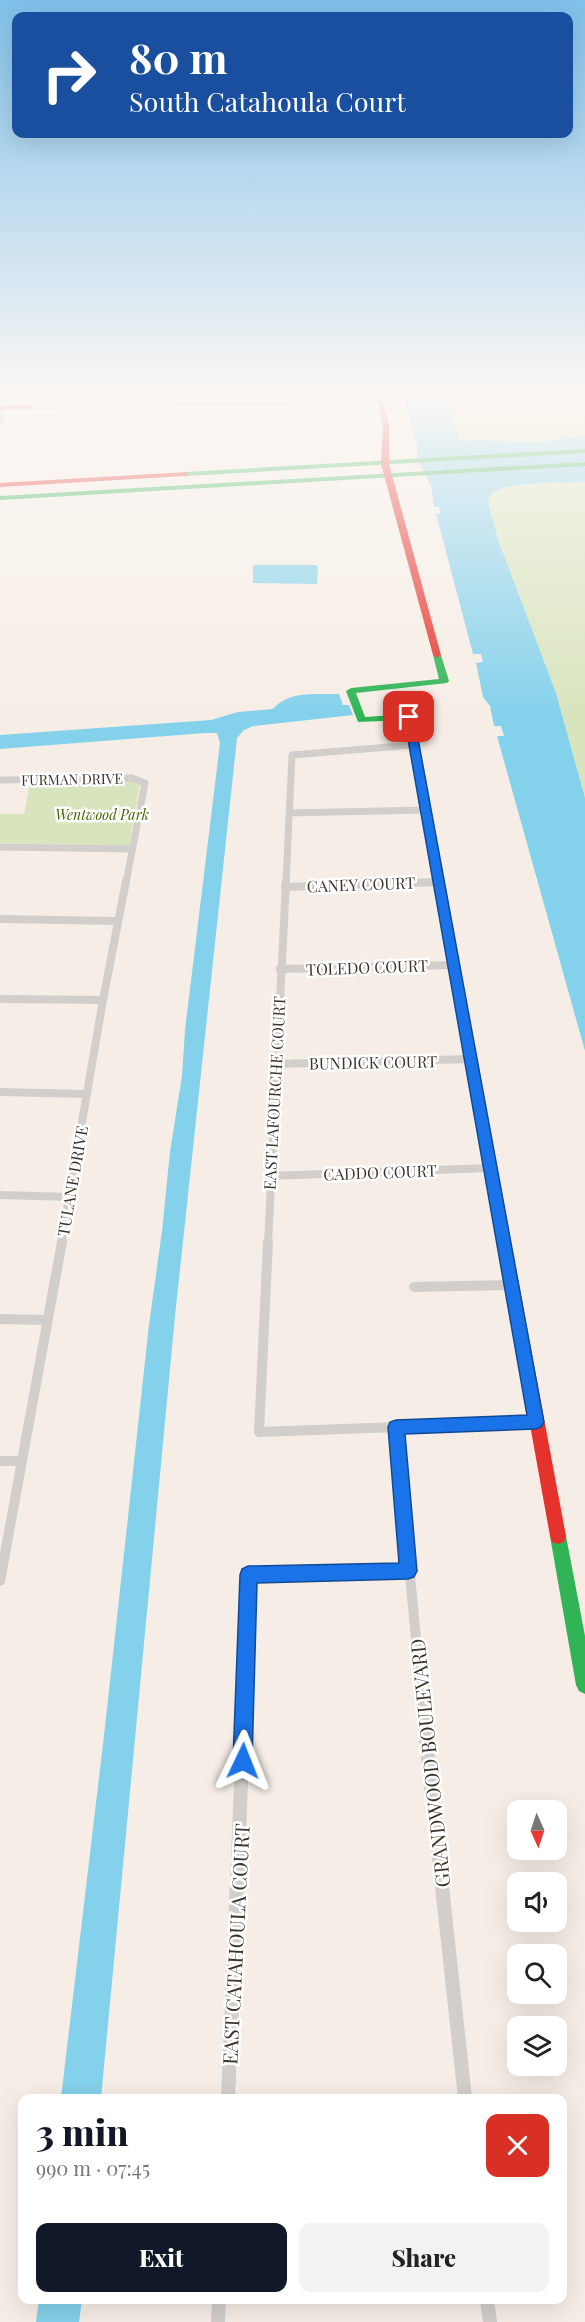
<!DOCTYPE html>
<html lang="en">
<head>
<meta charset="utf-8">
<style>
  :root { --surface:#fff; --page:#f2f2f2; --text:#222; --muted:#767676; --accent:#111827 }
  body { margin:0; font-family:"Playfair Display",serif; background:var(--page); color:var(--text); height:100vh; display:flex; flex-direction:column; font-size:22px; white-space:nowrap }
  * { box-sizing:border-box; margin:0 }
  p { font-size:20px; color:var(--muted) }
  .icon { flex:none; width:33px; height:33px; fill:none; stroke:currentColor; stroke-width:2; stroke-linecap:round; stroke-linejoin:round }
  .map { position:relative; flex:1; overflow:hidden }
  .sheet { position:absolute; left:18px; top:2094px; width:549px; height:210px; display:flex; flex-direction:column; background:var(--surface); border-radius:12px; box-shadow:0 6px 24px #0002 }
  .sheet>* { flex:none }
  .top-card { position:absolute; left:12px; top:12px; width:561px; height:126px; border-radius:12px; box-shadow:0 6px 24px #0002; background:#1a4fa0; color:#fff; overflow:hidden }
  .needle { width:39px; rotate:177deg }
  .buttons { position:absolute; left:507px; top:1800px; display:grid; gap:12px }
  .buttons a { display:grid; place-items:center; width:60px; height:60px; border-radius:12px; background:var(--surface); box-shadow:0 6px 24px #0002; font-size:30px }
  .pin { position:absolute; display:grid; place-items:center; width:51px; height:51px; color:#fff; margin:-26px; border-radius:12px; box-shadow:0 3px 9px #0006 }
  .me { position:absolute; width:66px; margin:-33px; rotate:2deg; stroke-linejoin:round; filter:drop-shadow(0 0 4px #0008) }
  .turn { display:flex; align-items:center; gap:21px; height:126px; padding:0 18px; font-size:27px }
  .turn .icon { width:78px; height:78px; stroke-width:2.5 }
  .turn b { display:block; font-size:42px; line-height:51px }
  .round { display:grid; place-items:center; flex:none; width:63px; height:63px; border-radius:12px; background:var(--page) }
  .summary { display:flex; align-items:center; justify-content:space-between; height:102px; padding:0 18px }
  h1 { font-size:36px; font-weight:800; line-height:45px; color:var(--accent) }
  .button { display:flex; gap:12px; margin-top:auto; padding:12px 18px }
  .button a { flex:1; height:69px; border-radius:12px; background:var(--accent); color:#fff; font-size:24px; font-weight:800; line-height:69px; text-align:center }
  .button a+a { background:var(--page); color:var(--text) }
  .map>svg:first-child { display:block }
  .green { fill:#d8e4bd }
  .water { fill:#84d1eb }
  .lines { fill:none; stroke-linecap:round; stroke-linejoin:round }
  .canal { fill:#84d1eb; fill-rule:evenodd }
  .street-far4 { stroke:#d2cecb; stroke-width:5 }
  .street-far3 { stroke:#d2cecb; stroke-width:7 }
  .street-far2 { stroke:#d2cecb; stroke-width:8 }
  .street-far1 { stroke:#d2cecb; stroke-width:10 }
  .street { stroke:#d2cecb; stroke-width:14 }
  .fast { fill:#30b455; fill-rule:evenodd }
  .jam { fill:#e5322d; fill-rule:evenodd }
  .route { fill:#1a73e8; stroke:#114b97; stroke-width:1.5 }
  .labels { text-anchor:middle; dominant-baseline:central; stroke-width:5; stroke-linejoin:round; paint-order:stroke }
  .far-street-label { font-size:14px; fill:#3b3228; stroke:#fff }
  .far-park-label { font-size:14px; font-style:italic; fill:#436204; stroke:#fff }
  .street-label { font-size:16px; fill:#3b3228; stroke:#fff }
  .near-street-label { font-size:20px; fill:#3b3228; stroke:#fff }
</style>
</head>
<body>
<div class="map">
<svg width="585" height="2322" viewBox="0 0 585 2322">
  <rect width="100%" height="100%" fill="#f6eee6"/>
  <g class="green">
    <polygon points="446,390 585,390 585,436 542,442 459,440"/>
    <path d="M585 482V798L556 693 499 542 488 503C489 497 490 494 495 491 514 482 563 483 585 482Z"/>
    <polygon points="138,781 140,784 129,846 0,843 0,814 24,814 30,783"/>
  </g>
  <g class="water">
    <path d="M402 390H444L459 440 542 442 585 436V482C563 483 514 482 495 491 490 494 489 497 488 503L499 542 556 693 585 798V1051L497 736H504L501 726H494L490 706 483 697 476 663 483 662 481 654H473L436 514 441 513 439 507H434L431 486 417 458V445Z"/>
    <polygon points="253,565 316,565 318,567 317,584 253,583"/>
    <path d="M339 694 343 705H349L353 715 253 726 244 730 237 738 175 1316 101 2098H61L105 1727 149 1325 162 1231 170 1152 182 1076 185 1030 220 743 217 733H205L0 749V735L211 720 238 712 273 709C291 690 314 695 339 694Z"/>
    <polygon points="39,2300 82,2300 79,2322 36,2322"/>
  </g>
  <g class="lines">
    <polygon class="canal" points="3,390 9,390 3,424 0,426 0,407"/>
    <polyline class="street-far4" points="32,390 30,407 380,401"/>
    <g class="street-far3">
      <polyline points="0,780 132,778 145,783 126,883"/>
      <polyline points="289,813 425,810"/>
      <polyline points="0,847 131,849"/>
      <polyline points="286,883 292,755 413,745"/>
      <polyline points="413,883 438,882"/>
    </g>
    <g class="street-far2">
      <polyline points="285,887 438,882"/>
      <polyline points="0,919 118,921"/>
      <polyline points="280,969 454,965"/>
      <polyline points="0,999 103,1000"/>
      <polyline points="275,1064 471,1059"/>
      <polyline points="0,1092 87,1094"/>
      <polyline points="269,1176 490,1168"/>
      <polyline points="0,1195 70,1197"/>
      <polyline points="61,1244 103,1000 126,881"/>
      <polyline points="268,1244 286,881"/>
    </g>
    <g class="street-far1">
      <polyline points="268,1242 259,1432 536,1422"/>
      <polyline points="414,1287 511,1285"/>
      <polyline points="0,1319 47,1320"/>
      <polyline points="396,1427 423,1713"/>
      <polyline points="0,1461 22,1461"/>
      <polyline points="0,1581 62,1242"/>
      <polyline points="244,1713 248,1575 408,1571"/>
    </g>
    <g class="street">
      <polyline points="423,1712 465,2098"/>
      <polyline points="228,2098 244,1712"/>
      <polyline points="487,2300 490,2322"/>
      <polyline points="218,2322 219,2300"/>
    </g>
    <g class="fast">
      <polygon points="585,449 585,453 185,476 181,474 185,472"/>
      <polygon points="585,462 585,466 0,500 0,496"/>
      <polygon points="437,652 441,655 449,681 447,683 356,693 365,717 409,714 414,717 516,1269 514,1273 509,1275 504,1273 502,1269 405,720 358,722 346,691 351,688 439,679 433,655"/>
      <polygon points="558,1528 564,1530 566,1536 585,1636 585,1694 579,1691 576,1685 550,1536 552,1530"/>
    </g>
    <g class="jam">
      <polygon points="374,390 380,390 389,425 389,464 441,655 437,658 433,655 381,464 383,425"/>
      <polygon points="0,406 30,405 33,407 30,409 0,410"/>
      <polygon points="188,472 188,476 185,476 0,487 0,483"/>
      <polygon points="509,1263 514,1265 516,1269 566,1536 564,1542 558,1544 552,1542 550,1536 502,1269 504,1265"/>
    </g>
  </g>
  <linearGradient id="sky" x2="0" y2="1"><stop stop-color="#80c0e9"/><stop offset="0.55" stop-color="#fbf7f4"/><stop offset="1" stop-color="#fbf7f4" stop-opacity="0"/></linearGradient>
  <rect width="585" height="715" fill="url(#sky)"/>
  <polygon class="route" points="409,714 414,717 544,1422 541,1427 536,1429 405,1434 417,1571 414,1577 408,1579 257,1583 252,1761 249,1768 243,1770 236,1768 233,1761 240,1575 242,1569 248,1566 399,1563 388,1427 390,1422 396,1420 527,1415 404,717"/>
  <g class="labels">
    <g class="far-street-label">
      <text transform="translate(72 779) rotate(-1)">FURMAN DRIVE</text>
    </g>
    <g class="far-park-label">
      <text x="102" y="814">Wentwood Park</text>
    </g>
    <g class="street-label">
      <text transform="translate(361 884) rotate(-2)">CANEY COURT</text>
      <text transform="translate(367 967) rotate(-2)">TOLEDO COURT</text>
      <text transform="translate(373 1062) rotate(-1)">BUNDICK COURT</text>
      <text transform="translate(274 1093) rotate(-87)">EAST LAFOURCHE COURT</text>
      <text transform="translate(380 1172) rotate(-2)">CADDO COURT</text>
      <text transform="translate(72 1181) rotate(-80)">TULANE DRIVE</text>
    </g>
    <g class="near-street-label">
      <text transform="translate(429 1763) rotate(-96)">GRANDWOOD BOULEVARD</text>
      <text transform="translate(235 1944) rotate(-87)">EAST CATAHOULA COURT</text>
    </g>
  </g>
</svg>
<div class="buttons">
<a><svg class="needle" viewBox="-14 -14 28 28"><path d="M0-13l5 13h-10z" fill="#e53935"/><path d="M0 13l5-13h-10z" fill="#767676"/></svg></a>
<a><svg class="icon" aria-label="sound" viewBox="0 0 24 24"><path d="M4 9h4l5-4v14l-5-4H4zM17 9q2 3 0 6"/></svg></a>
<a><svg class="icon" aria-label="search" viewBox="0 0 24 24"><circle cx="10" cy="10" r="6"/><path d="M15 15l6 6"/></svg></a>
<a><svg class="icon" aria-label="layers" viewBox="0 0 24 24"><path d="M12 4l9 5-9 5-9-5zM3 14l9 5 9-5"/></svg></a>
</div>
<div class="pin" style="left:409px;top:717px;background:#d93025"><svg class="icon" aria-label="arrive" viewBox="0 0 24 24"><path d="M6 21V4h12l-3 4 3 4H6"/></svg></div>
<svg class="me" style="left:243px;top:1761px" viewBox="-20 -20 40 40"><path d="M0-17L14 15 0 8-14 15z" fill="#1a73e8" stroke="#fff" stroke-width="4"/></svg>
<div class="top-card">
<div class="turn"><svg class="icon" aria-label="right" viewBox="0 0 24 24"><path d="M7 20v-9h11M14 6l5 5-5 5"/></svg><div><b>80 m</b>South Catahoula Court</div></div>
</div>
<section class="sheet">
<div class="summary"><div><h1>3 min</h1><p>990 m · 07:45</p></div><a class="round" style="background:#d93025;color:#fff"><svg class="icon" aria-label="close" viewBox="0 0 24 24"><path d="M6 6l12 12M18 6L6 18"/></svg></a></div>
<div class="button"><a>Exit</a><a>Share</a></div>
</section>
</div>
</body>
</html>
